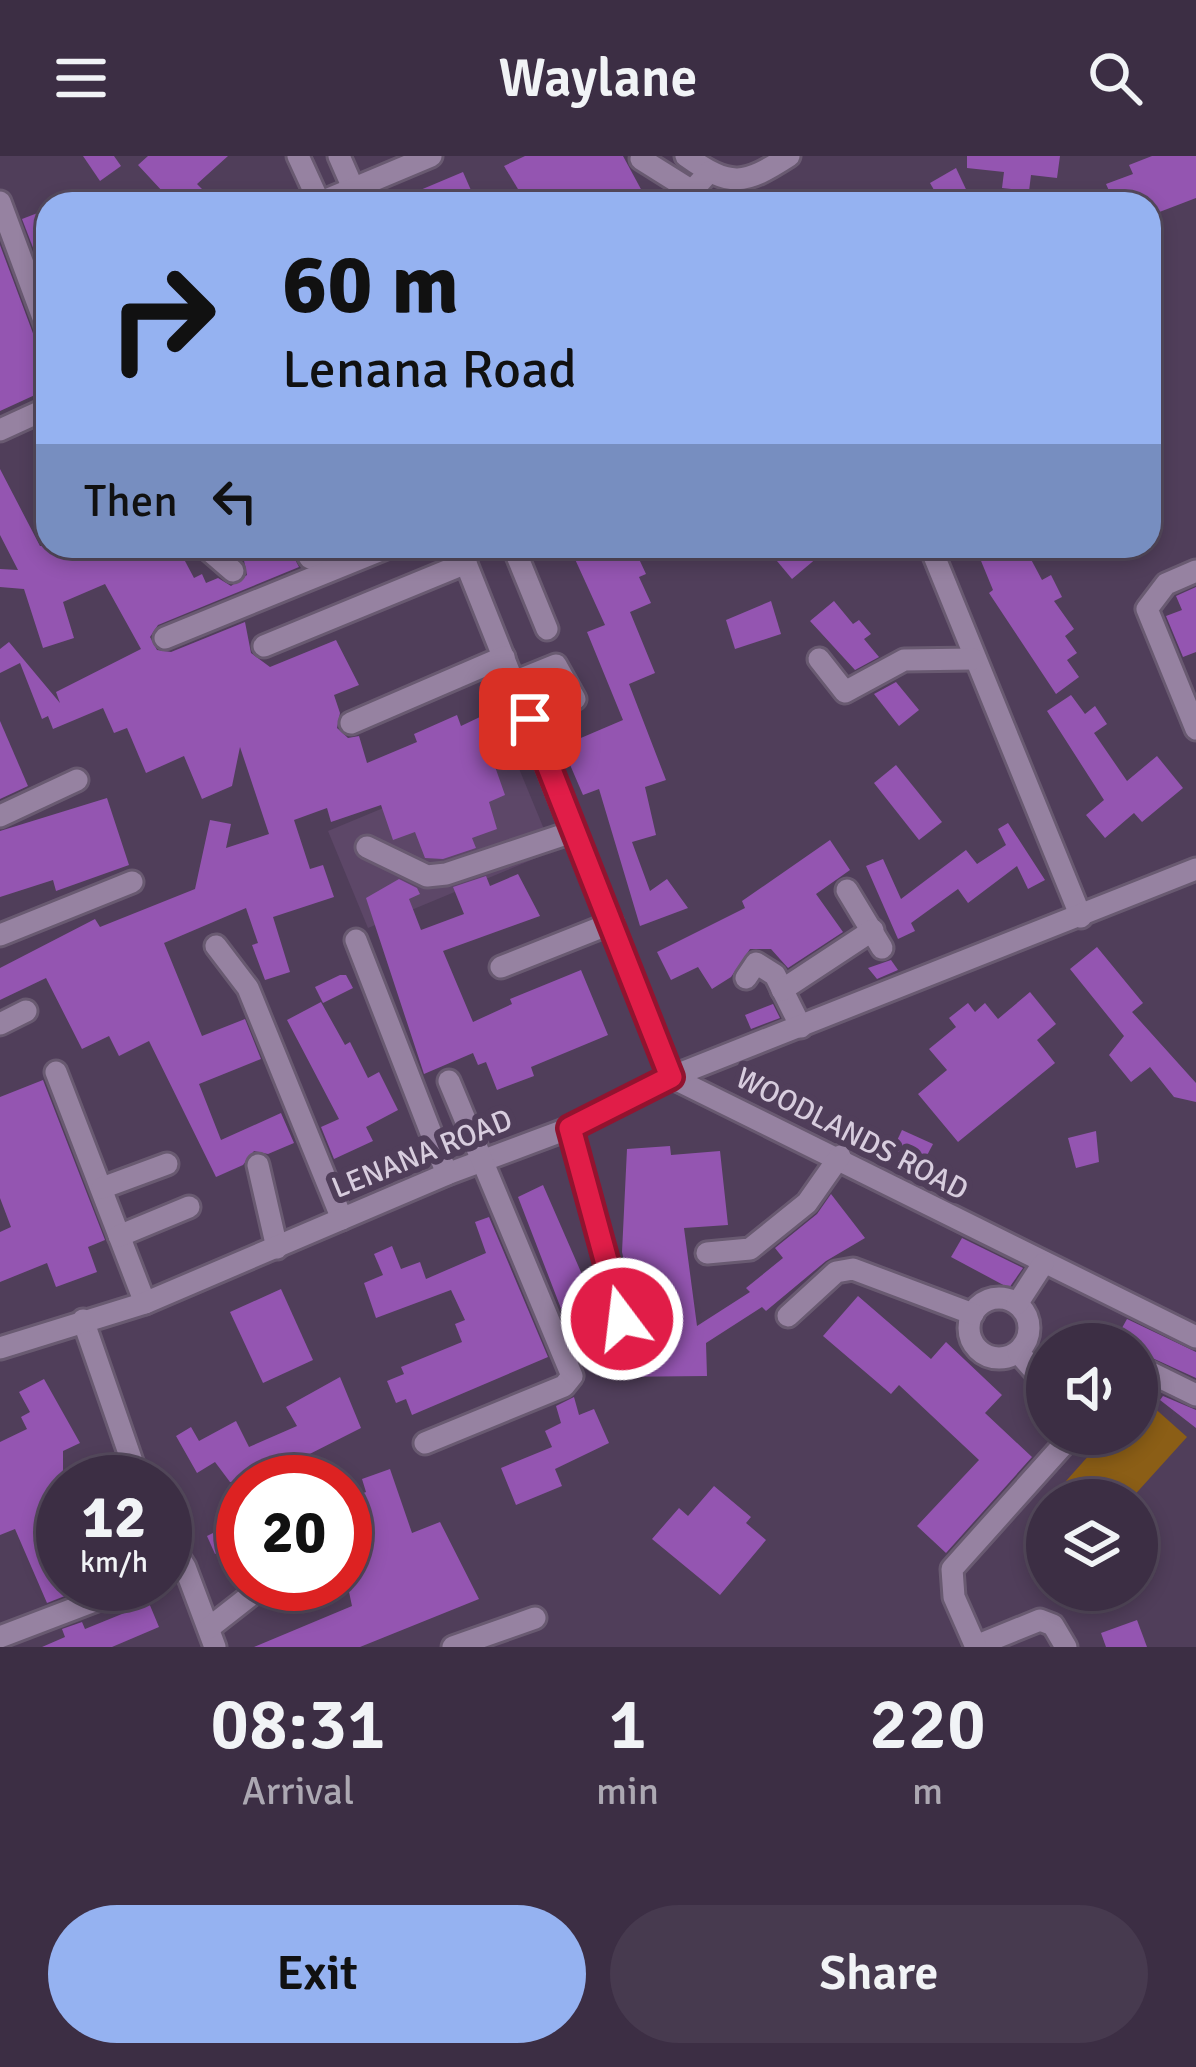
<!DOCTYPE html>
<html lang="en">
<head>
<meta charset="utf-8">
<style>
  :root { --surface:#3c2e44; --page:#473a4f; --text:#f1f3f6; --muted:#aca8b2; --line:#554a5d; --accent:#95b2f1 }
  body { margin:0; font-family:Signika,sans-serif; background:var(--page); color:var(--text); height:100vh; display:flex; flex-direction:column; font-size:45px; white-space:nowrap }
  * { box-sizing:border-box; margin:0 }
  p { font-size:39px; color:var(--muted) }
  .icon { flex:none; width:66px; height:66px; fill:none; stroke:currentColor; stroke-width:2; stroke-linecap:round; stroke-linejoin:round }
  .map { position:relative; height:1491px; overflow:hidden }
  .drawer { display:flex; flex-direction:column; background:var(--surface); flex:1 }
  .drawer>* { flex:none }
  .banner { position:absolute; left:36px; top:36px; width:1125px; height:366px; border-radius:36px; box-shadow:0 6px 18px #0003,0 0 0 3px var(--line); background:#95b2f1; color:#111; overflow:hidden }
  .buttons { position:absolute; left:1026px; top:1167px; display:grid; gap:24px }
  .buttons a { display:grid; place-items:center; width:132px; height:132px; border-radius:50%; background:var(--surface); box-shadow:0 6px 18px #0003,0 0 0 3px var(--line); font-size:60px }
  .speed { position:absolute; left:36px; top:1299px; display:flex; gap:24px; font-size:60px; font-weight:700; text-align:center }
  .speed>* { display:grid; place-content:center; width:156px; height:156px; border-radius:50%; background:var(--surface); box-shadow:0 6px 18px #0003,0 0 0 3px var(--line); line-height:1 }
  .speed small { font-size:30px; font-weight:400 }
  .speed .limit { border:18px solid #d22; background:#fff; color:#111 }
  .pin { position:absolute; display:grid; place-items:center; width:102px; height:102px; color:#fff; margin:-51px; border-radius:24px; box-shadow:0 6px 18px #0006 }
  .me { position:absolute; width:132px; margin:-66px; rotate:345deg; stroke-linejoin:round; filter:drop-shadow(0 0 9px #0008) }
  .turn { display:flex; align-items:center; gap:42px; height:252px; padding:0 48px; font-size:54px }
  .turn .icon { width:156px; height:156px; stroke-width:2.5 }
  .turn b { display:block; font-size:84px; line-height:102px }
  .then { display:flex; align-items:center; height:114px; padding:0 48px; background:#0003; gap:24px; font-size:45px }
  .eta { display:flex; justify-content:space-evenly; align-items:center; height:204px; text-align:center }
  .eta b { font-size:72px; font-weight:600; line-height:84px }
  .button { display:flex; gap:24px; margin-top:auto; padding:24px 48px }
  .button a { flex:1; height:138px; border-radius:72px; background:var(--accent); color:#111; font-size:48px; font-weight:600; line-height:138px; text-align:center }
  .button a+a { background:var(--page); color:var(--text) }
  header { display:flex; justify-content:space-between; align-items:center; height:156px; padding:0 48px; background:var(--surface); font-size:54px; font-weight:600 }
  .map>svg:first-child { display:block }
  .built { fill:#5d4768 }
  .green { fill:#8b5e16 }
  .building { fill:#9455b1 }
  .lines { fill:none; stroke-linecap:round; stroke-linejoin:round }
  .minor-casing { stroke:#695a71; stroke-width:27 }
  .minor { stroke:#9682a1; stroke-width:21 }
  .route-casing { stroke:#92132f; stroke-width:30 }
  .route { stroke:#e11d48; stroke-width:21 }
  .labels { text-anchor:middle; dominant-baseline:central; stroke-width:12; stroke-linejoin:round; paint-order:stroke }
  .street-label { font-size:30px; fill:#d8cdde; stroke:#503e5a }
</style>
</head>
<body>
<header><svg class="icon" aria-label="menu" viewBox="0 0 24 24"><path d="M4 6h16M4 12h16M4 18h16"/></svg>Waylane<svg class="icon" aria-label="search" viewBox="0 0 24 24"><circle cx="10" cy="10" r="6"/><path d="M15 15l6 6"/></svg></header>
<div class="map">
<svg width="1196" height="1491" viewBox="0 0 1196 1491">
  <rect width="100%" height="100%" fill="#503e5a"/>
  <polygon class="built" points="513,598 553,695 368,772 328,675"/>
  <polygon class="green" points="1142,1241 1187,1281 1130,1344 1087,1344 1066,1325 1108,1278 1137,1278"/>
  <g class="building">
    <polygon points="83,0 114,0 121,10 100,25"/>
    <polygon points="148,0 228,0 197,28 206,37 194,48 150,48 163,36 138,9"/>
    <polygon points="525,0 623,0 649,48 527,48 504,10"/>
    <polygon points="967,0 1060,0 1057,22 1031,19 1029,35 1002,32 1004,16 967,12"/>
    <polygon points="1152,0 1196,0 1196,42 1149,60 1149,48 1115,48 1106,28 1133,18 1129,9"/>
    <polygon points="956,12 971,44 942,48 930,27"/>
    <polygon points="463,16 477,48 387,48"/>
    <polygon points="48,53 48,98 37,102 22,63"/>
    <polygon points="0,89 34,180 48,193 48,233 0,255"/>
    <polygon points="0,313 40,390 177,390 194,422 202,418 206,427 218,422 231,430 247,419 241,390 288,390 299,411 158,469 150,481 157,494 171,496 245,466 251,497 270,511 336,484 359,529 334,539 340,557 337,572 348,582 359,580 367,607 417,586 414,578 457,559 461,570 482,560 498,599 492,602 505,639 489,646 497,673 472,682 476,692 443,703 425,702 415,676 393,684 381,649 331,666 327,652 294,664 310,713 323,709 334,741 273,761 290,816 265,824 252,789 258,787 246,752 164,787 202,880 245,863 261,903 199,928 221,984 281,957 294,987 268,998 254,995 243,1009 216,1021 149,885 119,900 109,880 82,893 46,822 0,844 0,812 95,763 100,771 195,733 210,664 231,668 226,692 269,678 240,591 232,630 202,643 184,600 146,617 127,572 114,577 103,552 53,573 48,560 42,563 20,507 0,517 0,493 9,486 60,547 56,536 141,493 105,428 63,446 74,482 43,492 24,433 0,431 0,413 18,414 0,379"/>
    <polygon points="569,390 633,390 646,418 639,421 651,447 630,456 655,517 629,528 666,624 645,631 656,679 632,686 650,735 667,723 688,752 640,770 599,633 583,639 562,590 623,564 587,476 605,469"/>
    <polygon points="783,390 831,390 792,423 772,399"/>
    <polygon points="998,390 1026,394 1042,424 1051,419 1062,441 1054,445 1074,473 1065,480 1077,497 1067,504 1079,521 1056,538 989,437 993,434 979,400"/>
    <polygon points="1196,431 1196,496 1183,501 1166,460 1182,454 1176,440"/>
    <polygon points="771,445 781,478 735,493 726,464"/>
    <polygon points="834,445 853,468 859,464 871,478 864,483 879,501 855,514 810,465"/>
    <polygon points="896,526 919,554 899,570 874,538"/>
    <polygon points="1071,539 1085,558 1095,550 1107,568 1094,577 1127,625 1157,600 1183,632 1142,666 1134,657 1105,682 1086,659 1104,644 1047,555"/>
    <polygon points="0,565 28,630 0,643"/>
    <polygon points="896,609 942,666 919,684 874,627"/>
    <polygon points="107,642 129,709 56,735 53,724 0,741 0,675"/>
    <polygon points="1008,667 1045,724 1028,733 1017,710 968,747 958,733 911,767 915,775 898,783 866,710 883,703 901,743 966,694 977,708 1006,689 998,673"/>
    <polygon points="830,684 850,714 816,738 843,776 788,812 771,793 750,793 731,821 712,833 698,811 671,824 657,796 745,752 742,745"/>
    <polygon points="518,718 540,760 443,795 473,866 512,848 510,843 581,814 608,879 531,911 534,920 497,934 486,906 478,909 473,897 424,918 366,742 399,723 417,732 420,738 409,743 421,774 464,758 453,731 486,720 490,730"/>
    <polygon points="1097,791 1143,847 1132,856 1196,927 1196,946 1174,941 1150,911 1131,926 1109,899 1124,880 1070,813"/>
    <polygon points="891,804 898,814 877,823 868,812"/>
    <polygon points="340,819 346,819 353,832 323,847 315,831"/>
    <polygon points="1030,836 1056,868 1037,884 1055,907 958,986 918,938 947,914 929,893 956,871 949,862 968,847 975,856 985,847 998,863"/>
    <polygon points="321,846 345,889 350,886 368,922 379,916 398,954 366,971 373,985 334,1003 321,971 339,963 287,864"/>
    <polygon points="773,848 780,862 751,873 745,859"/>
    <polygon points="43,924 105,1084 88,1091 97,1116 56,1131 47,1107 0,1126 0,1076 11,1071 0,1042 0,941"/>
    <polygon points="902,974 933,988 923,1007 893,993"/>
    <polygon points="1096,975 1099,1006 1076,1012 1068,982"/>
    <polygon points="670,990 671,999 720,995 728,1069 684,1072 697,1170 750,1136 746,1132 783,1102 775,1092 817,1058 831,1038 865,1082 826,1105 766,1155 762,1151 706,1187 707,1220 608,1221 606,1164 572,1181 518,1041 543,1029 591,1139 599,1135 608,1168 628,1197 627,1177 637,1160 622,1096 627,993"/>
    <polygon points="489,1061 548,1201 412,1259 406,1243 396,1247 387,1225 404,1218 401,1211 462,1186 455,1168 465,1164 451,1134 376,1162 364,1127 383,1119 374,1098 392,1090 401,1113 420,1106 426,1123 486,1097 475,1066"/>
    <polygon points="962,1082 1023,1112 1009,1132 951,1101"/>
    <polygon points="281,1133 313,1204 263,1227 230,1156"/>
    <polygon points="858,1140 931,1203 946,1186 1002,1239 985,1257 1032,1301 946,1397 917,1370 979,1304 899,1229 891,1238 823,1180"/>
    <polygon points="1127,1163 1196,1196 1196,1222 1137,1195 1137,1188 1113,1188"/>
    <polygon points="340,1221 361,1272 284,1311 291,1326 230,1326 215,1306 197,1317 176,1280 191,1271 199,1285 236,1265 249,1291 297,1270 286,1251"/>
    <polygon points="44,1223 80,1287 63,1295 63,1428 70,1438 47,1447 15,1373 0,1379 0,1286 27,1273 21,1261 30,1256 19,1236"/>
    <polygon points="1163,1240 1196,1254 1196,1272 1160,1244"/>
    <polygon points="574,1241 579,1259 594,1253 609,1287 555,1313 562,1330 516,1349 501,1312 552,1291 545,1275 561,1267 556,1250"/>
    <polygon points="390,1313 412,1377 440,1366 479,1443 360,1491 254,1491 352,1450 345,1417 357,1412 345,1378 345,1344 366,1336 362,1323"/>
    <polygon points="714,1330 751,1361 746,1367 766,1384 720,1439 652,1383 679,1352 688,1360"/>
    <polygon points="243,1362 243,1384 215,1398 207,1380"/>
    <polygon points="149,1447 159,1471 112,1491 42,1491 65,1481 62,1473 82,1466 85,1473"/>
    <polygon points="1137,1464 1147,1491 1106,1491 1101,1477"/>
  </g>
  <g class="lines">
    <g class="minor-casing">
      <g id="minor">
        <polyline points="298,0 320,48"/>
        <polyline points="339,0 353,32"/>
        <path d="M686 0C731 32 744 29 789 0"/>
        <polyline points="641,3 692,35 709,16"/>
        <polyline points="0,46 48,175"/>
        <polyline points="319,47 431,0"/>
        <polyline points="0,274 48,252"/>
        <polyline points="204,390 233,415"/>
        <polyline points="303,390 310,402 344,390"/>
        <polyline points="459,390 671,921 1196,1181"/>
        <polyline points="513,390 547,473"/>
        <polyline points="930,390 1081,761"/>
        <polyline points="1196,415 1166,428 1147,453 1196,573"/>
        <polyline points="165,482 391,390"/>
        <polyline points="264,490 466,407"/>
        <polyline points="819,503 845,536 904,504 973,503"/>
        <polyline points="514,526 556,509 575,543"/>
        <polyline points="351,567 504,501"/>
        <polyline points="0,660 77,624"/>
        <polyline points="367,691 427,720 446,718 575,675"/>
        <polyline points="847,734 882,792"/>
        <polyline points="0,779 132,726"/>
        <polyline points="356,784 447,1018"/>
        <polyline points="216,790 248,832 342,1063"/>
        <polyline points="501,811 612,767"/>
        <polyline points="746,822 756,807 775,819 801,871"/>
        <polyline points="782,834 873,774"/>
        <polyline points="0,868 26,855"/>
        <polyline points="56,916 145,1147"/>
        <polyline points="570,972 622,1163"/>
        <polyline points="258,1009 277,1092"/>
        <polyline points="102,1032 167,1008"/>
        <polyline points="119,1080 189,1051"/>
        <polyline points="707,1097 750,1093 807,1047 840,1000"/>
        <circle cx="999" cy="1172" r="30"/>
        <polyline points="1017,1148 1043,1108"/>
        <polyline points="788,1160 836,1116 853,1113 973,1158"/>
        <polyline points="83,1164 139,1326"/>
        <polyline points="0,1192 145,1147 447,1018 570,972 671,921 1196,713"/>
        <polyline points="1018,1196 1047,1229"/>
        <polyline points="1137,1210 1196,1239"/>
        <polyline points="425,1287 564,1230 572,1220 449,925"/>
        <polyline points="165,1379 185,1411 215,1491"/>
        <polyline points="209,1472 265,1428"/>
        <polyline points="0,1481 139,1428"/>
        <polyline points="976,1490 1040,1464 1053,1469 1066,1491"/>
        <polyline points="453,1491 535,1462"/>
        <polyline points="976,1491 954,1441 952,1413 1073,1278"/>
      </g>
    </g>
    <use href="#minor" class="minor"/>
  </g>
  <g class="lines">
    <g class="route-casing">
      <polyline id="route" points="530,563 671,921 570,972 622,1163"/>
    </g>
    <use href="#route" class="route"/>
  </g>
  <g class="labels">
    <g class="street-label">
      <text transform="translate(852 978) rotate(27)">WOODLANDS ROAD</text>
      <text transform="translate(422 998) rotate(-22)">LENANA ROAD</text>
    </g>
  </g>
</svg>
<div class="buttons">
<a><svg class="icon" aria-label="sound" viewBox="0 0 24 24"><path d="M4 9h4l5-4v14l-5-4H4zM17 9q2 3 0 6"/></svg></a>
<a><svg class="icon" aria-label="layers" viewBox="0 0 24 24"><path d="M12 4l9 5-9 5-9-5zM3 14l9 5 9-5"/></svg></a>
</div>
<div class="speed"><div>12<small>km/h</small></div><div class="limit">20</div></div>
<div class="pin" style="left:530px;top:563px;background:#d93025"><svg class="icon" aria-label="arrive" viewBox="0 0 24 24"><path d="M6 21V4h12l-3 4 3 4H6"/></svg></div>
<svg class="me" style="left:622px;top:1163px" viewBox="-20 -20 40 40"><circle r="17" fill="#e11d48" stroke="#fff" stroke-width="3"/><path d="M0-11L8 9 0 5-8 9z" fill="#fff"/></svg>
<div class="banner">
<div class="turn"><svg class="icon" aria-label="right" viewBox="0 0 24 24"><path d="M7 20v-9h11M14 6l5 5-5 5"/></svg><div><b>60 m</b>Lenana Road</div></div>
<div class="then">Then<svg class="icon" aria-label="left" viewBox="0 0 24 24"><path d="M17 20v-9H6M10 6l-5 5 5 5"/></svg></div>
</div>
</div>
<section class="drawer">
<div class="eta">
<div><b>08:31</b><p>Arrival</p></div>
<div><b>1</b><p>min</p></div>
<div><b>220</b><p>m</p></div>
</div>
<div class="button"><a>Exit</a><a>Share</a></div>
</section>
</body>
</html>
